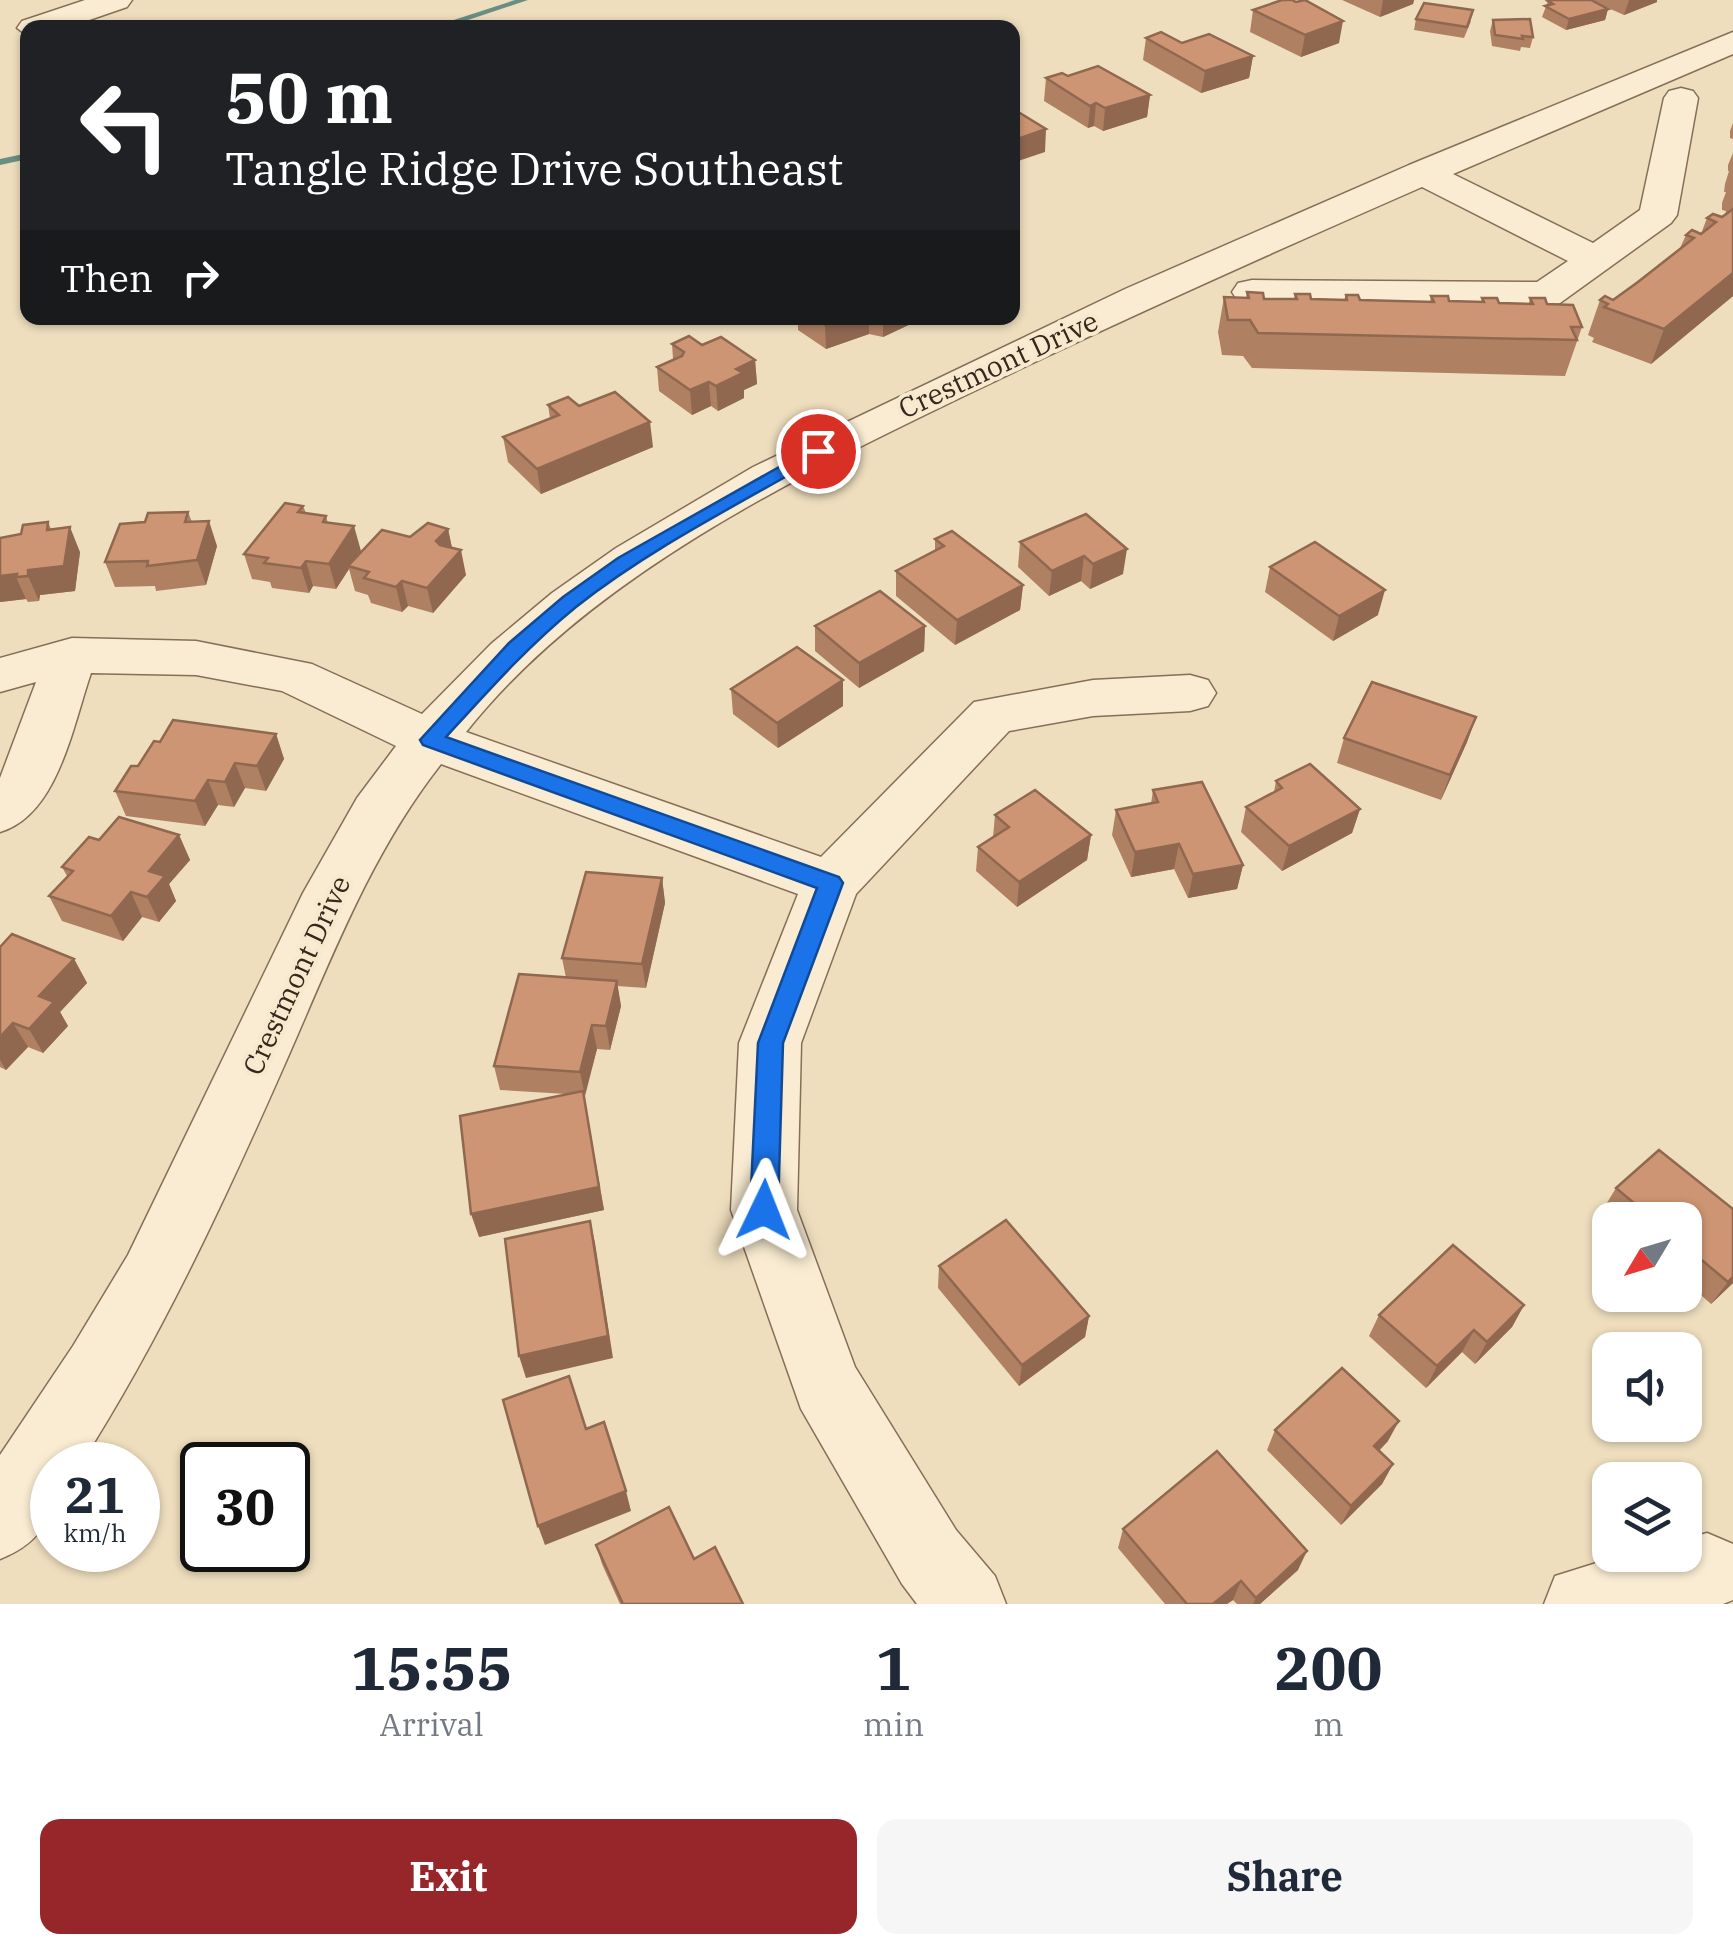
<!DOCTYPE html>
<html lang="en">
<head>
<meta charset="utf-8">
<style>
  :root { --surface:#fff; --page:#f6f6f7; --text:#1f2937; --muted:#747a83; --accent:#97262b }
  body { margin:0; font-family:"IBM Plex Serif",serif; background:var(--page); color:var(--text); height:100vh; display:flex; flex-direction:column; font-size:38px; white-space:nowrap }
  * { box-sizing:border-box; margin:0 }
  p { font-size:32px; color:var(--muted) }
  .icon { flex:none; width:55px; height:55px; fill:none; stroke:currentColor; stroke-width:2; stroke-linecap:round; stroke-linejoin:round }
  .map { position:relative; height:1604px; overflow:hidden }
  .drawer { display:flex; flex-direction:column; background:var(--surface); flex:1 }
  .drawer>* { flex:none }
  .banner { position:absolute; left:20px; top:20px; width:1000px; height:305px; border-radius:20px; box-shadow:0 2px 8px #0004; background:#202124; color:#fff; overflow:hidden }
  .needle { width:65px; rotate:232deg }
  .controls { position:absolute; left:1592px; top:1202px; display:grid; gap:20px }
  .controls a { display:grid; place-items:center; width:110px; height:110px; border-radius:20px; background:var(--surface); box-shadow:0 2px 8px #0004; font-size:50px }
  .speed { position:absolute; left:30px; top:1442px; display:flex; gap:20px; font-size:50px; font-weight:700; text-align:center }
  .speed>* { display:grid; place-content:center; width:130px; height:130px; border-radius:50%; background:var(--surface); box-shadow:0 2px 8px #0004; line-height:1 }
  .speed small { font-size:25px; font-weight:400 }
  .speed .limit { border:5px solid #111; border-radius:15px; background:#fff; color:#111 }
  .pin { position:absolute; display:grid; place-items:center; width:85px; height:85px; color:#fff; margin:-42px; border:5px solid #fff; border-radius:50%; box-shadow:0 2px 10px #0007 }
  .me { position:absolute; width:110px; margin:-55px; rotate:2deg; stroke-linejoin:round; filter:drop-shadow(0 0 8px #0008) }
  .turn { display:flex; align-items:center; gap:35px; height:210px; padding:0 40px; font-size:45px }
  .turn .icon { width:130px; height:130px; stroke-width:2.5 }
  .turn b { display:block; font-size:70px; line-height:85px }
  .then { display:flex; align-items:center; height:95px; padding:0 40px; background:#0003; gap:20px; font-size:38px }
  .eta { display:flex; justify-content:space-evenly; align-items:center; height:170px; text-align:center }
  .eta b { font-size:60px; font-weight:800; line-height:70px }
  .action { display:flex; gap:20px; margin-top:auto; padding:20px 40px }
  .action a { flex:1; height:115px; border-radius:20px; background:var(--accent); color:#fff; font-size:40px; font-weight:800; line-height:115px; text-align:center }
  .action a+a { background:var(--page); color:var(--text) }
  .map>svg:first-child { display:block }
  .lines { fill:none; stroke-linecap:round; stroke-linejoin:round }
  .stream { fill:#698e83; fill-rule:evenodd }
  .minor-casing { stroke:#876e57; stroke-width:3 }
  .minor { fill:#f9ecd2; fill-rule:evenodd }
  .wall { fill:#b08063 }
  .shaded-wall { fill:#906850 }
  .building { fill:#cd9573; stroke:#906850; stroke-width:2.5 }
  .route { fill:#1a73e8; stroke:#114b97; stroke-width:2.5 }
  .labels { text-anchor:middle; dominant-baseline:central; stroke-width:8; stroke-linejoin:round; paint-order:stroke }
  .street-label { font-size:28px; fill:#36271c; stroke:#f6e9ce }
</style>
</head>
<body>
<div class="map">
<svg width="1733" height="1604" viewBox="0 0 1733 1604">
  <rect width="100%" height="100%" fill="#eedebe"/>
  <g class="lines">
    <g class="stream">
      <polygon points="515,0 528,0 444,28 429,28"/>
      <polygon points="28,153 28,159 0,165 0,159"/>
    </g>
    <g class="minor-casing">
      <g id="minor">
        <polygon points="85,0 132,0 127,7 66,28 28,28 28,36 17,28 22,21"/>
        <path d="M1733 32V54L1453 174 1593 243 1640 210 1664 98 1669 91 1681 88 1693 91 1698 98 1677 215 1671 223 1560 303 1546 306 1252 304 1238 301 1232 292 1238 283 1252 280 1537 282 1568 261 1422 187C1269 254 1116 322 966 395 792 479 589 577 466 732L821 857 974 702 1093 680 1190 675 1208 680 1216 693 1208 706 1190 711 1093 716 1009 731 856 894 801 1043 797 1210 855 1367 956 1530 995 1576 1006 1604H917L902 1584 801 1409 731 1210 739 1043 798 894 441 764C370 854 330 962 284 1066 223 1204 161 1338 80 1465H52C52 1514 49 1539 0 1559V1455L73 1346 128 1255 303 893 357 798 396 746 282 691 196 675 91 673C73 725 58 815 0 832V778L36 682 0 692V658L72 638 196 641 312 664 422 714 491 644 552 593 616 548 753 467 1125 289 1409 165Z"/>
        <polygon points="1707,1533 1733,1544 1733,1600 1723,1604 1544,1604 1555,1576 1622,1555 1685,1555 1685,1539"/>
      </g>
    </g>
    <use href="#minor" class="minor"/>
  </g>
  <g class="wall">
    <polygon points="1342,0 1414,0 1413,4 1380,17"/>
    <polygon points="1553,0 1657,0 1657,2 1624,15 1599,4 1608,9 1605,20 1566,30 1542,17 1548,1"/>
    <polygon points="1296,2 1339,43 1301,57 1250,32 1253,10"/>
    <polygon points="1416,19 1471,21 1464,38 1414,30"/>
    <polygon points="1493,20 1533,37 1530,48 1521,47 1520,51 1492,46 1490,31"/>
    <polygon points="1146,38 1253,56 1249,78 1201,93 1143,60"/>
    <polygon points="1068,76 1150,95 1147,117 1103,131 1094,126 1088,128 1044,101 1046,78"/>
    <polygon points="1733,123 1733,139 1730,138 1730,131"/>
    <polygon points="1733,153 1733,296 1651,364 1592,342 1594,338 1588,335 1600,300 1613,300 1680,248 1686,235 1701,234 1707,218 1722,217 1725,215 1726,211 1722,210 1722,203 1726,192 1724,192 1725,184 1729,171 1728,171 1728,165"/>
    <polygon points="1247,292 1264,299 1294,299 1295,294 1311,299 1344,300 1346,295 1360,300 1430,302 1431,296 1449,301 1481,302 1482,298 1499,303 1529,303 1530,298 1547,304 1582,327 1565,376 1252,368 1243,356 1222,355 1218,332 1224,297 1246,298"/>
    <polygon points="798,318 917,318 917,321 883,337 869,334 826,349 798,330"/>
    <polygon points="672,344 702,345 755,360 757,384 744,390 744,398 718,411 711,406 692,415 659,391 657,367 673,359"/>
    <polygon points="548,405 653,447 541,494 508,462 503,437 550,418"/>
    <polygon points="303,506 306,513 326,516 328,523 361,551 358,556 410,537 448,529 452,548 466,575 433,613 408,606 402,612 371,603 368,595 355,591 349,569 336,589 313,586 309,593 272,588 270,582 252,579 244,554"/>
    <polygon points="188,512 192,522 217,546 206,585 156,591 155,586 115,587 105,562 145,522"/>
    <polygon points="1086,514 1123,574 1090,589 1081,581 1049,596 1018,567 1020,542"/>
    <polygon points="48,522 51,529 80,552 75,591 40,595 39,601 28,602 26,599 0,602 21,534"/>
    <polygon points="935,539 1023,585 1020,610 955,645 896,596 896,571 935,551"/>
    <polygon points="1270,567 1378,615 1333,641 1265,592"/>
    <polygon points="815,626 925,626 924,651 859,688 815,651"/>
    <polygon points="843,680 843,706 778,748 733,714 731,689"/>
    <polygon points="1476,717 1467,742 1441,800 1337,763 1344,738"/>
    <polygon points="276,734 284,759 266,791 245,788 234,807 218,805 205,826 126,816 115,791 160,742"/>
    <polygon points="1276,781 1360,809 1352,833 1282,871 1241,832 1246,807 1274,792"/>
    <polygon points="1153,790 1243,865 1237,889 1188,898 1174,869 1131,877 1112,835 1116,810 1151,804"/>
    <polygon points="995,815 1091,835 1087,860 1017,907 976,871 978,847 993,837"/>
    <polygon points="179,835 190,860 169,884 176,901 159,922 142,917 123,941 62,921 49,896 67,876 62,867 99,840"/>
    <polygon points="662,878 665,903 646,988 617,986 621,1006 610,1050 597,1049 584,1096 604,1210 479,1237 566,1094 500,1090 494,1066 566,978 562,958"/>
    <polygon points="0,947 74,959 87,983 60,1012 68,1026 43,1053 28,1047 6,1070 0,1067"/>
    <polygon points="1616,1188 1733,1209 1733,1283 1711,1304 1685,1281 1685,1220 1612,1220 1602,1211"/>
    <polygon points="939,1266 1089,1316 1085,1337 1019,1386 938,1288"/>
    <polygon points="1524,1305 1512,1327 1475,1364 1462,1352 1426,1388 1369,1336 1379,1315"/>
    <polygon points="1275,1430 1388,1441 1379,1451 1393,1464 1382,1484 1341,1525 1267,1450"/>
    <polygon points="1123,1529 1298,1570 1260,1604 1237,1604 1233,1600 1227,1604 1165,1604 1118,1548"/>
    <polygon points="596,1545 694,1559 743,1604 620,1604 602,1564"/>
  </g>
  <g class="shaded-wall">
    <polygon points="1383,0 1414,0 1413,4 1380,17"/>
    <polygon points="1629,0 1657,0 1657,2 1624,15"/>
    <polygon points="1608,9 1605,20 1566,30 1569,19"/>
    <polygon points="1343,21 1339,43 1301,57 1305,35"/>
    <polygon points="1253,56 1249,78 1201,93 1205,71"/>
    <polygon points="1150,95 1147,117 1103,131 1105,108"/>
    <polygon points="1096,103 1094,126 1088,128 1090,106"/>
    <polygon points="1046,129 1045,152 1012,163 1012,141"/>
    <polygon points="1733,273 1733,296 1651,364 1664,329"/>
    <polygon points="847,318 869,318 869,334 826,349 825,325"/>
    <polygon points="883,318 917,318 917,321 883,337"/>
    <polygon points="755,360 757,384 744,390 744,398 718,411 716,386 736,369"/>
    <polygon points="709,382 711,406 692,415 690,390"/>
    <polygon points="650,422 653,447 541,494 537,469"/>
    <polygon points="209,521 217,546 206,585 197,560"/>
    <polygon points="354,526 361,551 351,567 348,566 349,569 336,589 329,564"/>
    <polygon points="70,527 80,552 75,591 40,595 39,601 28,576 28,570"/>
    <polygon points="448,529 453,553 442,566 436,541"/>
    <polygon points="1127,549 1123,574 1090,589 1093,564"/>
    <polygon points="461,550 466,575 433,613 427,588"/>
    <polygon points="1084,556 1081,581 1049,596 1052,571"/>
    <polygon points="306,561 313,586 309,593 301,568"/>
    <polygon points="17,574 16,577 26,599 0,602 0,576"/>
    <polygon points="402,581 408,606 402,612 396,587"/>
    <polygon points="1023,585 1020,610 955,645 957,620"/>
    <polygon points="1385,590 1378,615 1333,641 1339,616"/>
    <polygon points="925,626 924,651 859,688 859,663"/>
    <polygon points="843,680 843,706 778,748 777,723"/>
    <polygon points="1476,717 1467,742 1441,800 1450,775"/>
    <polygon points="276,734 284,759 266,791 257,766"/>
    <polygon points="235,763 245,788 234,807 225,782"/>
    <polygon points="208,780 218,805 205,826 195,801"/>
    <polygon points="1360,809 1352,833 1282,871 1289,846"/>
    <polygon points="179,835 190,860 169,884 176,901 159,922 147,897 149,871"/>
    <polygon points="1091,835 1087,860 1017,907 1019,882"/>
    <polygon points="1179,844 1174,869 1131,877 1135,852"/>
    <polygon points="1243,865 1237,889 1188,898 1193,874"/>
    <polygon points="662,878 665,903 646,988 642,964"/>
    <polygon points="131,892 142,917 123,941 111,916"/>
    <polygon points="74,959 87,983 60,1012 68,1026 43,1053 29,1029 39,996"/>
    <polygon points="617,981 621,1006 610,1050 606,1026"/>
    <polygon points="13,1023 28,1047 6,1070 0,1060 0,1037"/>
    <polygon points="592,1025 597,1049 585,1096 580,1072"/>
    <polygon points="583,1091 604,1210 479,1237 471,1214"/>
    <polygon points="590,1221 595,1243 613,1358 526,1378 519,1356"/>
    <polygon points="1733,1277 1733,1283 1711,1304 1728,1282"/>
    <polygon points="1524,1305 1512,1327 1475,1364 1487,1342"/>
    <polygon points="1089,1316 1085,1337 1019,1386 1022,1365"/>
    <polygon points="1474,1330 1462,1352 1426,1388 1437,1366"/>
    <polygon points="1399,1421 1388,1441 1364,1466 1374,1446"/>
    <polygon points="1393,1464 1382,1484 1341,1525 1351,1506"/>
    <polygon points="626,1491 631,1511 545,1545 538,1526"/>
    <polygon points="1307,1551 1298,1570 1260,1604 1253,1604 1256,1598"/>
    <polygon points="1241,1581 1233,1600 1227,1604 1213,1604"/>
  </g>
  <g class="building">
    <polygon points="1282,0 1292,0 1296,2 1305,0 1343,21 1305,35 1253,10"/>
    <polygon points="1553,0 1591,0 1608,9 1569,19 1545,6 1553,4 1548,1"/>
    <polygon points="1424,3 1473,10 1467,27 1416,19"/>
    <polygon points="1530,19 1533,37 1522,36 1523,39 1495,35 1493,20"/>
    <polygon points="1161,32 1182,43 1209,34 1253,56 1205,71 1146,38"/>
    <polygon points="1098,66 1150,95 1105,108 1096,103 1090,106 1046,78 1062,73 1068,76"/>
    <polygon points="1015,110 1046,129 1012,141 1012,111"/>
    <polygon points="1733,209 1733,273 1664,329 1604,307 1608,304 1600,300 1605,296 1613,300 1638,282 1694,238 1686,235 1692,230 1701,234 1716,222 1707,218 1713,214 1722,217"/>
    <polygon points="1247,292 1263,293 1264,299 1297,299 1295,294 1310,294 1311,299 1347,300 1346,295 1358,295 1360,300 1434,302 1431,296 1448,296 1449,301 1484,302 1482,298 1497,298 1499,303 1533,304 1530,298 1545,298 1547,304 1573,305 1582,327 1571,327 1577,340 1258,333 1250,320 1228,320 1224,297 1249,298"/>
    <polygon points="814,318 847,318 825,325"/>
    <polygon points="689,336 702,345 721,337 755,360 736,369 743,373 716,386 709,382 690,390 657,367 682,356 684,352 672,344"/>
    <polygon points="615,392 650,422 537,469 503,437 559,415 548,405 568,397 579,406"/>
    <polygon points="285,503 303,506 298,512 326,516 323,522 354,526 329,564 306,561 301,568 264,563 268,558 244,554"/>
    <polygon points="188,512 185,522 209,521 197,560 147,566 148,561 105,562 120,524 145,522 148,513"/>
    <polygon points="1086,514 1127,549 1093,564 1084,556 1052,571 1020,542"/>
    <polygon points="48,522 47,530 70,527 64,566 28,570 28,576 16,577 17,574 0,576 0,538 21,534 23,525"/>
    <polygon points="428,523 448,529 436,541 440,545 461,550 427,588 402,581 396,587 364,578 369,572 348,566 382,530 410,537"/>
    <polygon points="952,531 1023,585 957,620 896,571 944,546 935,539"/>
    <polygon points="1315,542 1385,590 1339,616 1270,567"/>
    <polygon points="880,591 925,626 859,663 815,626"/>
    <polygon points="797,647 843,680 777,723 731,689"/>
    <polygon points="1372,682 1476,717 1450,775 1344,738"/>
    <polygon points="173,720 276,734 257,766 235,763 225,782 208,780 195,801 115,791 131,766 138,766 154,741 160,742"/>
    <polygon points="1310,764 1360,809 1289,846 1246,807 1282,788 1276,781"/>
    <polygon points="1202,782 1243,865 1193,874 1179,844 1135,852 1116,810 1158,802 1153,790"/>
    <polygon points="1035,790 1091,835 1019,882 978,847 1009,827 995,815"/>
    <polygon points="119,817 179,835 149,871 165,876 147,897 131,892 111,916 49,896 73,871 62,867 89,837 99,840"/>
    <polygon points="586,872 662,878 642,964 562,958"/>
    <polygon points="12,934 74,959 39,996 54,1002 29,1029 13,1023 0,1037 0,947"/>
    <polygon points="519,974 617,981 606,1026 592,1025 580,1072 494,1066"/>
    <polygon points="583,1091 599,1187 471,1214 460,1116"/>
    <polygon points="1659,1150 1733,1209 1733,1277 1728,1282 1685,1246 1685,1220 1654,1220 1616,1188"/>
    <polygon points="1006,1220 1089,1316 1022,1365 939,1266"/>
    <polygon points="590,1221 608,1336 519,1356 505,1239"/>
    <polygon points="1453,1245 1524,1305 1487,1342 1474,1330 1437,1366 1379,1315"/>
    <polygon points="1342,1368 1399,1421 1374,1446 1393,1464 1351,1506 1275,1430"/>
    <polygon points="569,1376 586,1429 604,1422 626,1491 538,1526 503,1400"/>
    <polygon points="1217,1451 1307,1551 1256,1598 1241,1581 1213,1604 1187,1604 1123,1529"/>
    <polygon points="669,1507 694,1559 715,1547 743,1604 623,1604 596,1545"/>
  </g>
  <path class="route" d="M818 445 824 447V455C741 503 652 547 576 607 528 646 488 691 446 737L839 877 843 883 783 1043 778 1210 774 1219 764 1223 754 1219 750 1210 758 1043 817 888 423 745 420 740 509 643 563 597 618 558Z"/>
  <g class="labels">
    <g class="street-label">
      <text transform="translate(998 364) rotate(-25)">Crestmont Drive</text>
      <text transform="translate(296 975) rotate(-65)">Crestmont Drive</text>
    </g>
  </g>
</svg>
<div class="controls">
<a><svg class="needle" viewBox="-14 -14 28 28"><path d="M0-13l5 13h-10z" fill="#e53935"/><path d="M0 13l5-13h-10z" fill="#747a83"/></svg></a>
<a><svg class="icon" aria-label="sound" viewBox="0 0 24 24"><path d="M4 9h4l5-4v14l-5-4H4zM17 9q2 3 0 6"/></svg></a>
<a><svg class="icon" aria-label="layers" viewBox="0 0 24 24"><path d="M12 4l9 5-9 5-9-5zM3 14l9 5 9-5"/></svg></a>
</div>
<div class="speed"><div>21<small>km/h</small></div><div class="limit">30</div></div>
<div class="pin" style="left:818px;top:451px;background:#d93025"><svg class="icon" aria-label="arrive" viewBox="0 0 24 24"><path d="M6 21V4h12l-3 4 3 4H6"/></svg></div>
<svg class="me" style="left:764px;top:1210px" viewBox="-20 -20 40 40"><path d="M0-17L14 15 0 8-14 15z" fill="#1a73e8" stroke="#fff" stroke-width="4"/></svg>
<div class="banner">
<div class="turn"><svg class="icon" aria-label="left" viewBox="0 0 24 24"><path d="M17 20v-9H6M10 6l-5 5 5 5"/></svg><div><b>50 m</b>Tangle Ridge Drive Southeast</div></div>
<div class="then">Then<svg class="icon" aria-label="right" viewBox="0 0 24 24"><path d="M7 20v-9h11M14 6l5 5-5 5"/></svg></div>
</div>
</div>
<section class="drawer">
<div class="eta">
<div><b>15:55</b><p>Arrival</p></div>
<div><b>1</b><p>min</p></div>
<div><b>200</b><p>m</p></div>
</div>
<div class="action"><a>Exit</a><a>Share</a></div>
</section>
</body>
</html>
